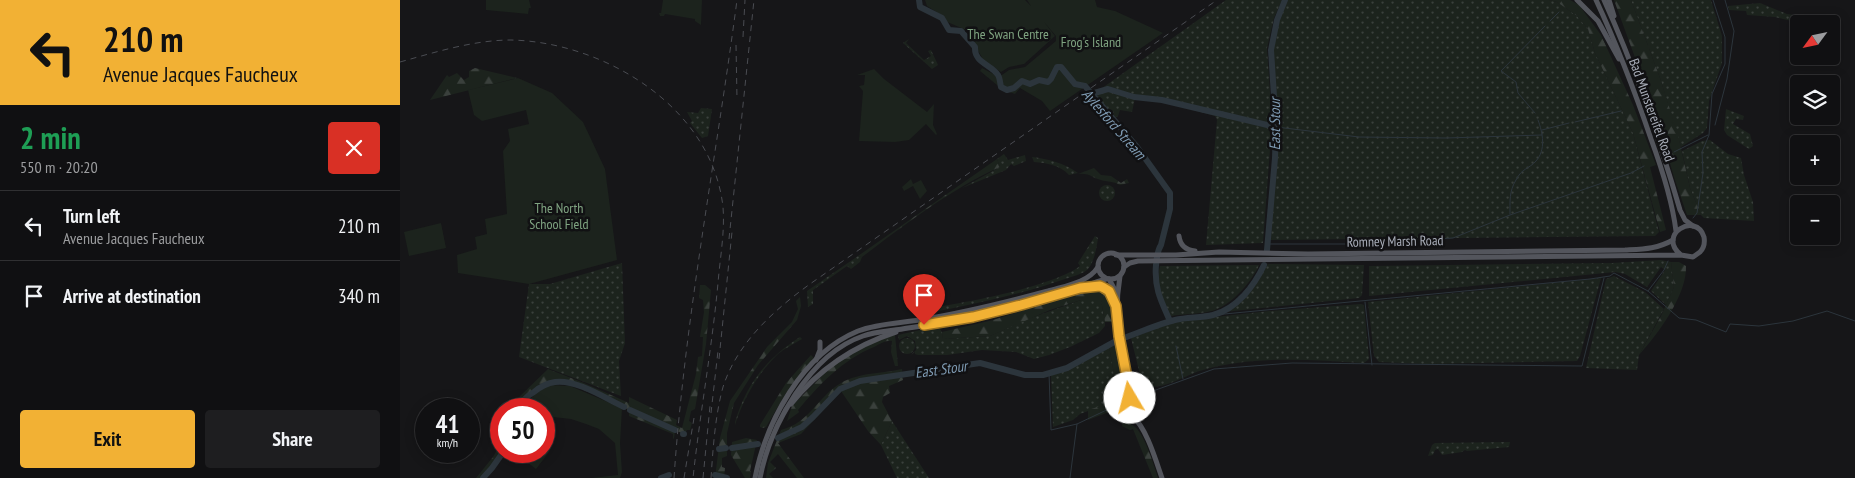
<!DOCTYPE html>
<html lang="en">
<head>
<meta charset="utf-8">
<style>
  :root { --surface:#101012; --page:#1e1e20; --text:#f1f3f6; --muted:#9c9d9f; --line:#303032; --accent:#f2b134 }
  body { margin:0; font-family:"PT Sans Narrow",sans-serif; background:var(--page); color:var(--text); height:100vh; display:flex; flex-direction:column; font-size:19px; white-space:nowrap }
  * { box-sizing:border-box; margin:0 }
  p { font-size:16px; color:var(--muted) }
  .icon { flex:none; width:28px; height:28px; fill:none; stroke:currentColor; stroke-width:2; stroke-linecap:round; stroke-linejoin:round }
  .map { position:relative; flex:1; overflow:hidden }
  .details { display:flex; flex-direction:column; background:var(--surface); width:400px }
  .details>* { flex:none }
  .hud { background:#f2b134; color:#111; overflow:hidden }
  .needle { width:32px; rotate:237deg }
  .tools { position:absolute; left:1390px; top:15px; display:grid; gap:10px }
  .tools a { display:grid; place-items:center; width:50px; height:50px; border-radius:5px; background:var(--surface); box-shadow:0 2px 12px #0003,0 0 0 1px var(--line); font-size:25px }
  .speed { position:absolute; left:15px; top:398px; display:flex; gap:10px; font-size:25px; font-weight:700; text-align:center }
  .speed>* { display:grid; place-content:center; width:65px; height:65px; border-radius:50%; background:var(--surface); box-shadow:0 2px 12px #0003,0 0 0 1px var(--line); line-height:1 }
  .speed small { font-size:12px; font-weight:400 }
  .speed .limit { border:8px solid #d22; background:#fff; color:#111 }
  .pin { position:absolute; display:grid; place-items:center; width:42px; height:42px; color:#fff; margin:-51px -21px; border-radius:50% 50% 50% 0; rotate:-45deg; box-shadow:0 0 5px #0007 }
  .pin .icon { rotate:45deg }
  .me { position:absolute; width:55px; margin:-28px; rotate:352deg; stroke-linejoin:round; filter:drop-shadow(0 0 4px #0008) }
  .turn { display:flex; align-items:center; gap:18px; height:105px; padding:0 20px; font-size:22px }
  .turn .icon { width:65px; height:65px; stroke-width:2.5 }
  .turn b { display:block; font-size:35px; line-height:42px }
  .round { display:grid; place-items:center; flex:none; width:52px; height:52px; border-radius:5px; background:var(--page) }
  .headline { display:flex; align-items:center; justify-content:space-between; height:85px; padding:0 20px }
  h1 { font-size:30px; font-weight:700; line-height:38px; color:#1e9e55 }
  .cta { display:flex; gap:10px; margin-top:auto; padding:10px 20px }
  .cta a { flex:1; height:58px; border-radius:5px; background:var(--accent); color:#111; font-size:20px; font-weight:700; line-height:58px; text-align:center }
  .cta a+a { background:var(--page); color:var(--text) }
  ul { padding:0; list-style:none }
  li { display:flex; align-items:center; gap:15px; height:70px; padding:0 20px; border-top:1px solid var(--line) }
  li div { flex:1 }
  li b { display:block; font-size:19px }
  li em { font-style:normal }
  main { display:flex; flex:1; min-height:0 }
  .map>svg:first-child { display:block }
  .grass { fill:url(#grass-dots) }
  .forest { fill:url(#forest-firs) }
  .green { fill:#1c231d }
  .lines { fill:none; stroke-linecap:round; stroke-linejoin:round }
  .stream { stroke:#2c353c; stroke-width:1 }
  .river { stroke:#2c353c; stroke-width:6 }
  .major { stroke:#53555c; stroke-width:5 }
  .rail { stroke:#4a4c52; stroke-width:1; stroke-dasharray:6 5; stroke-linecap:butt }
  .route-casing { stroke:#9d7322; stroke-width:12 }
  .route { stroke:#f2b134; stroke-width:9 }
  .labels { text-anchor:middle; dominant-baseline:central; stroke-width:5; stroke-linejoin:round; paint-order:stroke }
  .park-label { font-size:14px; fill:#7fa381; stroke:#111113 }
  .street-label { font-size:14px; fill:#a8adb8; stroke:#111113 }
  .water-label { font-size:15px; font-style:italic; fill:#7f9bb3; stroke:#111113 }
</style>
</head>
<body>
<main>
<section class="details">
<div class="hud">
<div class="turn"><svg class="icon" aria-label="left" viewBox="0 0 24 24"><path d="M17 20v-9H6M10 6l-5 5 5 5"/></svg><div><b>210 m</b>Avenue Jacques Faucheux</div></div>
</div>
<div class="headline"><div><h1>2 min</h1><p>550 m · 20:20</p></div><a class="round" style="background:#d93025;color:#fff"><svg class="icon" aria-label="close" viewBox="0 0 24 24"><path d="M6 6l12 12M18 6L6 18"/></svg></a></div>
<ul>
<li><svg class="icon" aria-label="left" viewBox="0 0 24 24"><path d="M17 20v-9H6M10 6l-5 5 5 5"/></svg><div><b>Turn left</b><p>Avenue Jacques Faucheux</p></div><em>210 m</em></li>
<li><svg class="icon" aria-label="arrive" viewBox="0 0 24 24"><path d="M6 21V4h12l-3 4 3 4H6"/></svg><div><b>Arrive at destination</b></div><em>340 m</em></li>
</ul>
<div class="cta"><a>Exit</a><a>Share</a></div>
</section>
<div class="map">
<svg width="1455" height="478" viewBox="0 0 1455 478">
  <defs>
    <pattern id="grass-dots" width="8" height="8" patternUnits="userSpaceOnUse" patternTransform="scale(1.25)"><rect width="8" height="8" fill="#1c231d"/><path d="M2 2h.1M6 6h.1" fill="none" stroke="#3a403c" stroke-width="1.8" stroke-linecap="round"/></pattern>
    <pattern id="forest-firs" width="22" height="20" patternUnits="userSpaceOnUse" patternTransform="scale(1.25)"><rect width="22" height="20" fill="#1c231d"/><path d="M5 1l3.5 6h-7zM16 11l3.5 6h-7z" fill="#3a403c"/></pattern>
  </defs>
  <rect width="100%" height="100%" fill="#161618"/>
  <g class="grass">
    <polygon points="826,0 882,0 874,18 867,48 872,122 863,243 806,245 817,120 815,116 766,102 735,98 732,112 720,110 718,116 715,118 697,96 698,91"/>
    <polygon points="887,0 1149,0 1157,2 1177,16 1188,29 1195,53 1233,133 1259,232 1255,236 870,240 878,117 872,51 878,21"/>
    <polygon points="1231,0 1311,0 1322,36 1322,63 1309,101 1307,128 1303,133 1281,147 1260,78"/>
    <polygon points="1360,3 1387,14 1395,15 1396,22 1375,17 1347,15 1346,11 1329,10 1328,6"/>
    <polygon points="509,39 506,43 524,60 531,56 528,51 531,50 538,65 532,69 503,43"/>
    <polygon points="301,108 312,109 308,136 302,138 290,123 292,121 287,112 298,113"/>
    <polygon points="1326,109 1344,116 1343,120 1336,119 1333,124 1350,134 1353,146 1349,149 1327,135 1324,130"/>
    <polygon points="1310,140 1328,154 1341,158 1344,175 1353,202 1354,221 1304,218 1301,215 1290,188 1282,151 1302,141"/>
    <polygon points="604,154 608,160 625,155 626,161 614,166 611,164 606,170 562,188 600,167 597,159"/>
    <path d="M632 157C648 159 664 163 678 173L669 175C660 165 647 163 634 162Z"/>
    <circle cx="707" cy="193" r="8"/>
    <path d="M695 236 698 238C697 246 694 264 687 270 681 275 670 277 662 280 619 295 574 304 529 313L521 312 523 308 542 307V306C575 301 655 285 680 266L678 263Z"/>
    <polygon points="458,256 462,257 460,262 451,269 447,266 413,290 413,304 408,307 407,291"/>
    <polygon points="1261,260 1271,262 1274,287 1266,305 1251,291 1265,270 1261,267 1247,287 1225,274 1215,272 969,296 969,266 1212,263"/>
    <polygon points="222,263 225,343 219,361 221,396 119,357 129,284 150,284"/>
    <path d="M869 264 964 265 962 295 959 298 824 312C844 298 854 287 865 265Z"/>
    <path d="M859 265C853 280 833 303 817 309 807 314 782 314 771 316 762 297 755 287 760 266Z"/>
    <polygon points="1214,276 1245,292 1264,309 1239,355 1237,370 1186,368 1206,279"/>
    <polygon points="1201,278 1180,356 1177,361 1026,364 979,362 974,356 968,302"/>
    <polygon points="681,300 701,300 705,322 705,326 699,333 670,347 649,355 634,359 616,352 582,350 547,355 518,355 515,354 515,352 510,356 516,350 515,341 507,336 499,340 498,335 538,326 542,332 543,339 590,336 625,320"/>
    <path d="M961 304 964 305 969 359 964 363C911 360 855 355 803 370 786 374 757 395 742 383L731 338 769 324 788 320 869 311Z"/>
    <path d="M400 337 402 339C394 344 385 348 378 354 358 373 343 399 335 425V422C347 383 366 359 400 337Z"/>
    <circle cx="507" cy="346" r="8"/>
    <polygon points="709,346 717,391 707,404 680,414 673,420 653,427 651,375 682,363"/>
    <polygon points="492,421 529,478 497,478 481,445"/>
    <polygon points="1110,442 1109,447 1067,451 1065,450 1062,452 1042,455 1038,449 1035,450 1033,455 1028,456 1032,445 1035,443"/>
  </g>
  <g class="forest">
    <polygon points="1149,0 1170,0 1179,5 1201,35 1233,105 1256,165 1250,167 1266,230 1260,232 1233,133 1195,53 1188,29 1177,16 1157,2"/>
    <polygon points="1214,0 1231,0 1260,78 1278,135 1290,188 1301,215 1287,215 1274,177 1256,115"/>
    <polygon points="75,68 117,78 30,100 47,75 49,77 57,73 64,80 69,77 69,71"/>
    <path d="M597 159 600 167C552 188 503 226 462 257L458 256Z"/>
    <path d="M694 168 701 175 711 176 721 183 727 179 729 183 720 185C713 181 708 182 701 180 691 178 692 173 678 174Z"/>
    <path d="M1271 262H1279L1286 266C1287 295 1258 334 1239 355L1261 316 1274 287Z"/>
    <path d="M300 285H305L311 290 306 344 295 409 291 411 289 421 292 423 290 430H287L284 434 165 382C143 383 132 391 119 409H112L114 402 148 369 184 383 229 403V397L277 420 276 425 282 428 296 374 298 357 302 356 303 337H300L304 312 303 300 299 298Z"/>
    <polygon points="698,290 709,297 714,322 705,322 701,300 681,300 650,310 590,336 543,339 542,332 593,320 685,291"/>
    <polygon points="400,297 401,306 397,320 358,365 334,403 327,433 327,456 322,458 322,467 325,468 324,478 315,478 320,438 330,401 367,347 392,322 398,309 396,301"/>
    <path d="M491 335H495L498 366H495L491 352 492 341C486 340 480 344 474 347 442 360 420 384 398 410L399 412 398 413 387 421 392 406 427 371 447 355Z"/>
    <polygon points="715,343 725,394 714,410 688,420 688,410 707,404 717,391 709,346"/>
    <polygon points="411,355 414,358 386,393 366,427 363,428 360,427 360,425 386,383"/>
    <path d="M502 369 503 380 489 386 490 393 483 397 482 402 492 421 481 445 468 431 441 391 401 434 378 443 404 478H397L378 454 370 462 376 468 369 474 373 478H366L368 463 381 430C411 422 417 397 441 383 460 372 482 374 502 369Z"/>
    <polygon points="229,411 275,431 274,438 273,439 273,434 229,416"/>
    <path d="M724 417 732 420 731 424C744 430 753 464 758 478H753L733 429 730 430 722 426Z"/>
    <polygon points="346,438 357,440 350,471 351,471 350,478 345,478 331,455 332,442"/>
    <polygon points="101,443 101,451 104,451 99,459 82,478 76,478 93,457"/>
  </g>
  <g class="green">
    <polygon points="86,0 129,0 131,8 129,8 128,14 86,10"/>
    <polygon points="263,0 302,0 301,25 295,21 295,19 265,14 264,16 260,16 259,13 261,13"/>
    <polygon points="525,0 625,0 631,6 627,0 695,0 697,7 715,11 763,33 650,111 642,101 620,88 615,94 603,90 580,71 582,68 599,77 609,70 625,67 656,41 656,36 644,22 655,36 624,64 609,67 601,72 584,61 566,30 545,21 541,15 527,6"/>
    <polygon points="474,69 484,79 527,112 534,104 533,125 537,134 536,135 526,124 509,140 495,142 459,141 463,91 459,86 464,85 465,75 457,75"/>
    <polygon points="118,78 152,93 183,122 205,169 217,260 129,284 58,273 57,255 77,249 75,237 87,234 85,219 107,214 103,151 110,141 108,129 129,124 126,110 82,121 74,115 68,90"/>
    <polygon points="511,179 513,184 521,180 527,191 520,199 513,186 504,191 502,187"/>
    <polygon points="41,223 46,248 9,256 4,232"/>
    <path d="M150 385 170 386 222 408 220 443 222 472 220 478H191L218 475 215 443 199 429 186 424 171 419 144 416V409H124C131 396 137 391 150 385Z"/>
    <polygon points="144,440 152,440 149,452 136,469 113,451 144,451"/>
  </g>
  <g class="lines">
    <g class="stream">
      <polyline points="1150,21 1159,12"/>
      <polyline points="1135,113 1118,93 1116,82 1101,71 1145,26"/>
      <polyline points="1175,122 1221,111"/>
      <polyline points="1315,125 1327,79 1334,31 1325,0"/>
      <polyline points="876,127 959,137 1046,138 1142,135"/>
      <polyline points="1142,130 1169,123"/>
      <polyline points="1274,152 1308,135"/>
      <path d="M1110 214C1110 202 1109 191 1116 180 1122 168 1129 169 1136 161 1146 150 1143 133 1138 120"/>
      <polyline points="1293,218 1297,213 1303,173 1302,152 1309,135 1312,94 1325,64 1325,37 1313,0"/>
      <polyline points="867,244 963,244 1053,238 1110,215 1231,173 1244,166"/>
      <polyline points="1248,291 1264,270 1268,261"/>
      <polyline points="965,302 972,365"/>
      <polyline points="814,315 1190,279 1210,276 1214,273 1248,291 1279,318 1296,320 1326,332 1330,324 1359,326 1393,321 1427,311 1455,321"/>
      <polyline points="776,346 783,379"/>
      <polyline points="649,373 651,430 677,424 715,406"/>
      <polyline points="753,391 814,369 892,363 1182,366 1204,278"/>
      <polyline points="670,478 677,424"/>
    </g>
    <g class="river">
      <path d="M519 0 520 7 542 18 549 30 561 31 575 47C574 63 591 64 598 75 600 78 600 83 601 87L607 90 614 88 622 81 630 84 639 80 648 82 651 79 657 67H661L675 84 685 86 737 147 770 193V209L761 245C757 251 757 258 756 265 754 288 761 301 770 321"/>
      <polyline points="691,94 708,89 734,97 762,100 876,127"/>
      <polyline points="867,250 875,158 876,127 871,50 877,20 885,0"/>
      <path d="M724 338C741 332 758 324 775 320 787 317 801 318 813 315 837 309 854 286 864 265"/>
      <path d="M119 409C121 401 127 396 134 392 140 387 147 383 155 382 176 379 205 398 224 407"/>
      <polyline points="230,410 275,430"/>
      <polyline points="283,434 284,434"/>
      <polyline points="378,438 402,427 413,417 440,389 460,381 580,363 625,375 643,375 667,368 716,341"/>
      <polyline points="332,448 358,444"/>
      <polyline points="319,449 326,448"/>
      <polyline points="315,475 327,478"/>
      <polyline points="83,478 92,468 104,451"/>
      <polyline points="261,478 269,475"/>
    </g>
    <g class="major">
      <polyline points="1177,0 1198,21 1219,59"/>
      <path d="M1196 0C1217 45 1235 92 1251 139 1262 169 1272 199 1276 231"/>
      <path d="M1204 0C1235 68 1259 138 1280 210L1285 220 1293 226"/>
      <polyline points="1209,0 1214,16"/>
      <path d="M779 236C780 245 786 250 795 251"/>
      <circle cx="711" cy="266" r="13"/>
      <path d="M716 255H776L819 252 908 254 1225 250C1243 249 1257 249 1273 240"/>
      <path d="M724 267 730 263 738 261 1281 255 1293 257 1300 252C1304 248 1305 243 1304 237 1296 211 1256 235 1281 255"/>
      <path d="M720 276C716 300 716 324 721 349 724 366 732 385 729 402"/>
      <polyline points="709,279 717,294"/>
      <path d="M688 287C703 285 710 290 715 304"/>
      <polyline points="416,360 420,350 420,342"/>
      <circle cx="737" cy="408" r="9"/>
      <path d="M391 404C419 369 453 346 496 332"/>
      <path d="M733 417C746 427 756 461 762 478"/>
      <path d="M355 478C366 422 402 354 458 331 479 323 504 323 525 319 567 312 607 302 648 291 664 286 688 283 698 267"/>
      <path d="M360 478C370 426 410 354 463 336 477 331 493 331 508 328 529 325 550 321 571 317 617 308 662 293 706 279"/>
    </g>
    <g class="rail">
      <polyline points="343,37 345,0"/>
      <polyline points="336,45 337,99"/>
      <path d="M0 62C36 52 74 40 111 40 204 42 312 107 323 207 325 232 320 258 318 283 312 348 300 413 293 478"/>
      <polyline points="329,239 354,0"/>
      <polyline points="319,359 332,232"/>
      <polyline points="311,413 318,351"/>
      <path d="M274 478C285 317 316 160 337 0"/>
      <polyline points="284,478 294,418"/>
      <polyline points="303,478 310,406"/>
      <path d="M311 478C313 449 315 416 323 387 337 343 374 310 410 284L817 0"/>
    </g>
  </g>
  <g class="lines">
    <g class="route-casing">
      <polyline id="route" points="524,325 573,317 621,305 680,288 700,286 704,288 709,291 716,306 719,336 729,388 730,398"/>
    </g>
    <use href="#route" class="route"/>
  </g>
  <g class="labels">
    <g class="park-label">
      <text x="608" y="34">The Swan Centre</text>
      <text x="691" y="42">Frog's Island</text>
      <text x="159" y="208">The North<tspan x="159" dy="16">School Field</tspan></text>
    </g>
    <g class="street-label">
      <text transform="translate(1252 110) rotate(70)">Bad Munstereifel Road</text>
      <text transform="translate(995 241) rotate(-1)">Romney Marsh Road</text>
    </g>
    <g class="water-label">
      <text transform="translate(714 124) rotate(49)">Aylesford Stream</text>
      <text transform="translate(874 124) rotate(-90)">East Stour</text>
      <text transform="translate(541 369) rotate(-8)">East Stour</text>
    </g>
  </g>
</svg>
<div class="tools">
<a><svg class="needle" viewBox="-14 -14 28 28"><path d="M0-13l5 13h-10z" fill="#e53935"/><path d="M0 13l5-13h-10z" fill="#9c9d9f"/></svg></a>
<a><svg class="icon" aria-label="layers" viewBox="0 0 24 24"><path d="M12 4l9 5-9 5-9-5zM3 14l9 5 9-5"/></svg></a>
<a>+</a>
<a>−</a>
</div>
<div class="speed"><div>41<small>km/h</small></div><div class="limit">50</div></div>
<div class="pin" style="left:524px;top:325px;background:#d93025"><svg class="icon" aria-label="arrive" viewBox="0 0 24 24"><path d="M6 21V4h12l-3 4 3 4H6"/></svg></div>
<svg class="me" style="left:730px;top:398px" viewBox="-20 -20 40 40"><circle r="19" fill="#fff"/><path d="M0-13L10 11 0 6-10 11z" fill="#f2b134"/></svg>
</div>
</main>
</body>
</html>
